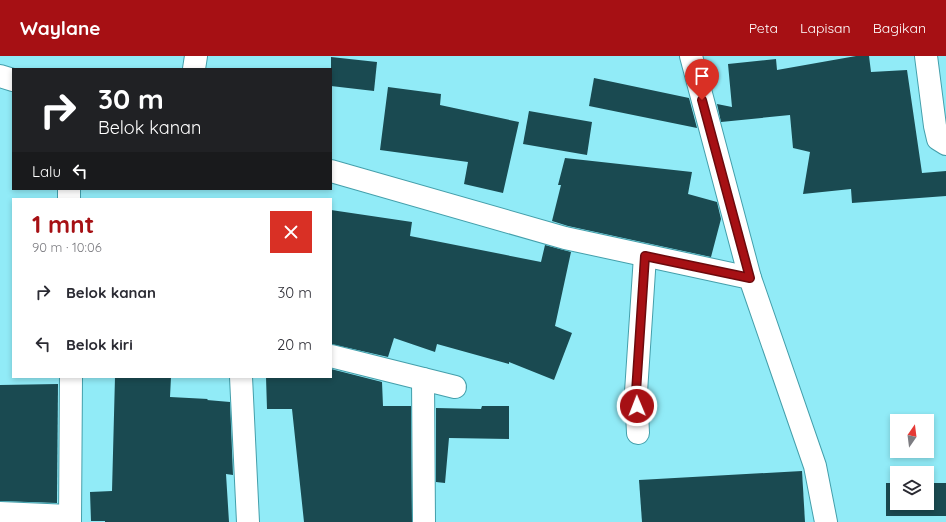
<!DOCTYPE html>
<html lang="id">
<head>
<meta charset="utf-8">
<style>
  :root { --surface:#fff; --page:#f2f2f3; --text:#2b2b33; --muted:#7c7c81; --accent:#a61014 }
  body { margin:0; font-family:Quicksand,sans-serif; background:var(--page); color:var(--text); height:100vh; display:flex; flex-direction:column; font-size:15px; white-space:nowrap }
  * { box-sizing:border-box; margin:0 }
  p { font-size:13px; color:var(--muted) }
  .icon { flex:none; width:22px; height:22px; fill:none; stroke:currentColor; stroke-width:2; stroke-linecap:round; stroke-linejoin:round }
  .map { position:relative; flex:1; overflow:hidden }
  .panel { position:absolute; left:12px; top:142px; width:320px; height:180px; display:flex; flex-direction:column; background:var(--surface); border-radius:0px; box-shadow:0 2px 6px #0003 }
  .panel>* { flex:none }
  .guide { position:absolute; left:12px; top:12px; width:320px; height:122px; border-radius:0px; box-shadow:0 2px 6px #0003; background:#202124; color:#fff; overflow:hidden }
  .needle { width:26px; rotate:14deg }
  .fabs { position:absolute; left:890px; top:358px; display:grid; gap:8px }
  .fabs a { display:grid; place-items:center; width:44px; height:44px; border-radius:0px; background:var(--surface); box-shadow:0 2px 6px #0003; font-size:20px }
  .pin { position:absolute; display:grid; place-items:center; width:34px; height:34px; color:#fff; margin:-41px -17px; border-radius:50% 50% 50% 0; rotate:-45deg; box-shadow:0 0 4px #0007 }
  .pin .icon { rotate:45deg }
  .me { position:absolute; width:44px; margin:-22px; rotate:359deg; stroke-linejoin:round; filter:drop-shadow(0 0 3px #0008) }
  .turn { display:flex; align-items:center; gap:14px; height:84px; padding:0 20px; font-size:18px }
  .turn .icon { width:52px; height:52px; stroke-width:2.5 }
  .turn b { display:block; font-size:28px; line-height:34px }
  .then { display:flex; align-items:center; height:38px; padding:0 20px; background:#0003; gap:8px; font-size:15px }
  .round { display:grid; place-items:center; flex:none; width:42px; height:42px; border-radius:0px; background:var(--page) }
  .overview { display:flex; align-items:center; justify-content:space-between; height:68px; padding:0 20px }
  h1 { font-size:24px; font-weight:700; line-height:30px; color:var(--accent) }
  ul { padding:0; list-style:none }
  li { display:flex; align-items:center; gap:12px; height:52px; padding:0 20px }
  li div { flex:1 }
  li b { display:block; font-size:15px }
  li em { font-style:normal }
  header { display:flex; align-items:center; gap:24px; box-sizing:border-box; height:56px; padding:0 20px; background:var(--accent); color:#fff }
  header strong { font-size:19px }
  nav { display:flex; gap:22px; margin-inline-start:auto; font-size:14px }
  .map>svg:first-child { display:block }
  .building { fill:#1a4a51 }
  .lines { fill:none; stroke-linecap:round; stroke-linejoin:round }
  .street-casing { stroke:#449fab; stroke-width:24 }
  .street { stroke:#fff; stroke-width:22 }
  .route-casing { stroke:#6c0a0d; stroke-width:10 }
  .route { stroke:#a61014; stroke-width:7 }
</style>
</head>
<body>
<header>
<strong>Waylane</strong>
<nav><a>Peta</a><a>Lapisan</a><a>Bagikan</a></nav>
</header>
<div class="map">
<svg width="946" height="466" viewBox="0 0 946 466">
  <rect width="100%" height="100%" fill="#91ebf7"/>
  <g class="building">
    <polygon points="856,0 869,0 871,16 907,14 922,117 946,115 946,140 852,147 851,133 803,138 810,96 793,92 790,59 721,66 717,48 732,51 728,8 776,3 777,14"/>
    <polygon points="331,1 377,6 374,35 331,30"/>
    <polygon points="594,22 689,42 697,72 589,50"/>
    <polygon points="388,31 441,38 440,49 519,66 503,137 464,128 468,106 380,94"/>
    <polygon points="529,55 592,66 587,99 523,88"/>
    <polygon points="565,102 692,116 688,138 717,146 721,163 711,201 568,170 552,165 561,129 558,129"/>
    <polygon points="331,154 412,166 410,180 541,206 545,189 571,196 555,270 572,277 554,324 509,306 509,308 437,288 435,296 394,282 388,301 331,288"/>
    <polygon points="331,313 382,326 383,350 411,350 412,466 304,466 292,353 267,353 266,321 331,321"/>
    <polygon points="115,321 171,321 170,341 208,343 207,344 230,346 233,419 226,418 229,466 105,466 105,465 91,465 90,436 112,435"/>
    <polygon points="58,328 57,447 0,445 0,329"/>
    <polygon points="482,350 509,350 509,383 449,382 445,427 436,426 436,352 481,353"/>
    <polygon points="802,415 805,466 642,466 639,424"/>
    <polygon points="886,427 897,427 897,447 927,447 927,427 946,427 946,460 886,460"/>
  </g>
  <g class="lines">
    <g class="street-casing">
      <g id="street">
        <polyline points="691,0 750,222"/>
        <polyline points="926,0 935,70 938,83 946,88"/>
        <polyline points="194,13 196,0"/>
        <polyline points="0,20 13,24"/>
        <polyline points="331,115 565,182 750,222 815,410 826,466"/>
        <polyline points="69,133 69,143"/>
        <polyline points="331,300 455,331"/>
        <polyline points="241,321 248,466"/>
        <polyline points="423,323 424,466"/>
        <polyline points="638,377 636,336 645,200"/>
        <polyline points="0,457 70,460"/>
        <polyline points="70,466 71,321"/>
      </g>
    </g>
    <use href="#street" class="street"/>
  </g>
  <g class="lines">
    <g class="route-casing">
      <polyline id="route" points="637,350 636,336 645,200 750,222 702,44"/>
    </g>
    <use href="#route" class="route"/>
  </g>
</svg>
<div class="fabs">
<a><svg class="needle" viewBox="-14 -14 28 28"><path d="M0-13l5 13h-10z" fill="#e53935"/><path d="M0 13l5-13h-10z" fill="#7c7c81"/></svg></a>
<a><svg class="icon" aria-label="layers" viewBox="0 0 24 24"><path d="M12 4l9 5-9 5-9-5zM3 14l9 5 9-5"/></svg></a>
</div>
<div class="pin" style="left:702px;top:44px;background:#d93025"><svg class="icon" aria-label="arrive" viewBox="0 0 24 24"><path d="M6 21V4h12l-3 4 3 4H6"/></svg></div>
<svg class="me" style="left:637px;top:350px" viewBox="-20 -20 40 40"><circle r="17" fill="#a61014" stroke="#fff" stroke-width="3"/><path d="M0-11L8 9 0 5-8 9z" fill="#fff"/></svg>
<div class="guide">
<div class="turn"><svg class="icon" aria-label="right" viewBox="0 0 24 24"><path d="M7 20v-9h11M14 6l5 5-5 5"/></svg><div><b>30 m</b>Belok kanan</div></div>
<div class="then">Lalu<svg class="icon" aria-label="left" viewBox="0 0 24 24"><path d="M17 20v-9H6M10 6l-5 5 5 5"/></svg></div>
</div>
<section class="panel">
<div class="overview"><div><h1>1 mnt</h1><p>90 m · 10:06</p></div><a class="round" style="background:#d93025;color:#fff"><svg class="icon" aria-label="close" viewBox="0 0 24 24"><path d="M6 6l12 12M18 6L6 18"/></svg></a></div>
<ul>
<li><svg class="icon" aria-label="right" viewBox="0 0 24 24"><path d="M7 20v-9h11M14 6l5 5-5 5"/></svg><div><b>Belok kanan</b></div><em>30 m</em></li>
<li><svg class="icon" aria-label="left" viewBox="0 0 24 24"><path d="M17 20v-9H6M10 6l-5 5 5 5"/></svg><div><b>Belok kiri</b></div><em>20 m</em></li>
</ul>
</section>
</div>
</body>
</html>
